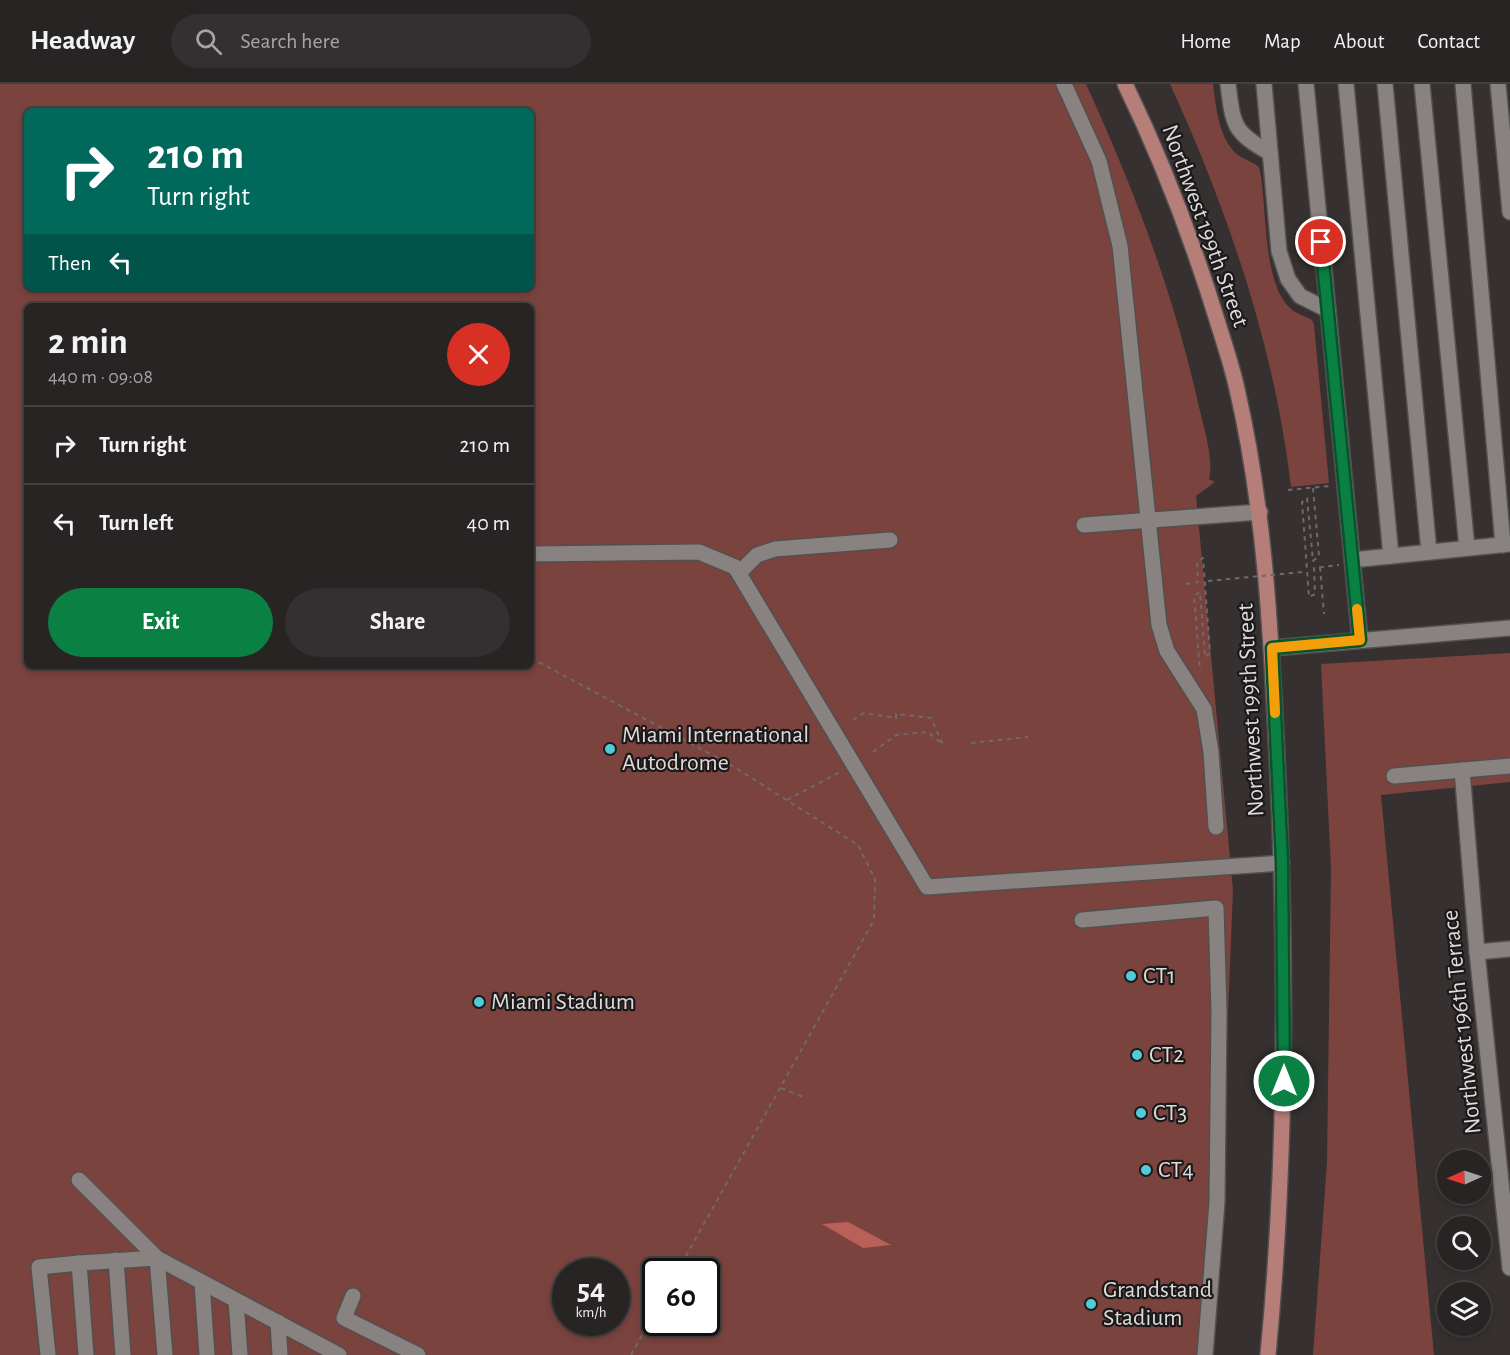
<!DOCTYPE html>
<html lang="en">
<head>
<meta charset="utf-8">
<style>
  :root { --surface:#282424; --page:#343031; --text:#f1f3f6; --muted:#a5a4a6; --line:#444141; --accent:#0b8043 }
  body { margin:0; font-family:"Alegreya Sans",sans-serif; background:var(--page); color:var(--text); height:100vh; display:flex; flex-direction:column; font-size:22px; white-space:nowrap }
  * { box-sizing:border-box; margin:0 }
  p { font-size:20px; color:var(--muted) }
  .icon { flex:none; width:33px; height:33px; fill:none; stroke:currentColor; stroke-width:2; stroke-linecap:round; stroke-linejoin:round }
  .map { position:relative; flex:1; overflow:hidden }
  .panel { position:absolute; left:24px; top:219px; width:510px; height:366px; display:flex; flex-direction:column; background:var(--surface); border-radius:9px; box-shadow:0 3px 9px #0003,0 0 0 2px var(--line) }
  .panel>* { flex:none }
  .top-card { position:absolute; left:24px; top:24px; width:510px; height:183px; border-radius:9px; box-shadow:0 3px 9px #0003,0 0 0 2px var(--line); background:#00695c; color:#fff; overflow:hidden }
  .needle { width:39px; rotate:267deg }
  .buttons { position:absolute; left:1437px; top:1066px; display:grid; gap:12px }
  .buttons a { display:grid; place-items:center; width:54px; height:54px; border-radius:50%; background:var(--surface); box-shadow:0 3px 9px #0003,0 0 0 2px var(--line); font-size:30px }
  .speed { position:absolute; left:552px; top:1174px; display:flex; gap:12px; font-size:30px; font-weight:700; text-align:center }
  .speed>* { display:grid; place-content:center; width:78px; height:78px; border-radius:50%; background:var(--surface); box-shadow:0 3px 9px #0003,0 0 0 2px var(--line); line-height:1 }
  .speed small { font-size:15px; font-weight:400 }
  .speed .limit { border:3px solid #111; border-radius:9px; background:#fff; color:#111 }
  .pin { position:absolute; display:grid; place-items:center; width:51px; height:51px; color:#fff; margin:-26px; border:3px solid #fff; border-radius:50%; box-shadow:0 2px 6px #0007 }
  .me { position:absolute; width:66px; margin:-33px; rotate:0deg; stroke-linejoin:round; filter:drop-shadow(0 0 4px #0008) }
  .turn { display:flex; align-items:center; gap:21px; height:126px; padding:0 24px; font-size:27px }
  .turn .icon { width:78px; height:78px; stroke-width:2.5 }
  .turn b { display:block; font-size:42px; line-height:51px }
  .then { display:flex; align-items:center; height:57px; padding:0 24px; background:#0003; gap:12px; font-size:22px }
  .round { display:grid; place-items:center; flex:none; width:63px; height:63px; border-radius:32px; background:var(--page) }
  .summary { display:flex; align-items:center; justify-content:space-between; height:102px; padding:0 24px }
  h1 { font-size:36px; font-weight:700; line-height:45px }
  .button { display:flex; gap:12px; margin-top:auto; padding:12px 24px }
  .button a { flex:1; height:69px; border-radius:36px; background:var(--accent); color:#fff; font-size:24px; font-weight:700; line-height:69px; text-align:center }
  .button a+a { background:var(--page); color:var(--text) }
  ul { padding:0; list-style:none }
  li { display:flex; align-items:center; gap:18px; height:78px; padding:0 24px; border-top:2px solid var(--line) }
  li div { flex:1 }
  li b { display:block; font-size:22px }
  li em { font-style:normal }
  header { display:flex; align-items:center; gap:36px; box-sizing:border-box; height:84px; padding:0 30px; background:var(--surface); border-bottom:2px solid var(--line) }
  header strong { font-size:28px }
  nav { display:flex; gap:33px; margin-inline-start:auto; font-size:21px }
  .search { width:420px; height:54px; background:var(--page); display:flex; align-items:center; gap:15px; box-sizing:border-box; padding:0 21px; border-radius:33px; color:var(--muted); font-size:22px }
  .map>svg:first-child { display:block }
  .green { fill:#7a433e; fill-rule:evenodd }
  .water { fill:#b96059 }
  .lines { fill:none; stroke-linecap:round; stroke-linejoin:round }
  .minor-casing { stroke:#534f4f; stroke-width:18 }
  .major-casing { stroke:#534f4f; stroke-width:18 }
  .path { stroke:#6f6a6a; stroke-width:2; stroke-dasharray:4.5 4.5; stroke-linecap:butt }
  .minor { stroke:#888281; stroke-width:15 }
  .major { stroke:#b67e79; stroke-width:15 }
  .path-bridge { stroke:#6f6a6a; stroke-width:2; stroke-dasharray:4.5 4.5; stroke-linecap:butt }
  .route-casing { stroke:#07532c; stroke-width:15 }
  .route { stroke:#0b8043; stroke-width:10 }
  .slow { stroke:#f59e0b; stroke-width:10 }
  .poi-dot { fill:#52cbd9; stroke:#1b1919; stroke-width:2 }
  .labels { text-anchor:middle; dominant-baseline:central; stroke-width:4.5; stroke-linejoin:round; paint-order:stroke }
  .street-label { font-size:24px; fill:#dfdbdb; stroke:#1b1919 }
  .poi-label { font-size:24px; fill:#dfdbdb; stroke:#1b1919; text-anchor:start }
</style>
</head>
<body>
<header>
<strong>Headway</strong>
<div class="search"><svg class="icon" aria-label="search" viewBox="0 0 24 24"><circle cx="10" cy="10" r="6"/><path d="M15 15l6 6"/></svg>Search here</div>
<nav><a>Home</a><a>Map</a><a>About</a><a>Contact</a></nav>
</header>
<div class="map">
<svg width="1510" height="1271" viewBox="0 0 1510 1271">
  <rect width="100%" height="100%" fill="#363030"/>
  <g class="green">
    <path d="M0 0H1086C1134 105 1174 210 1199 323 1204 345 1214 374 1209 395L1215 398 1196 412 1233 806 1214 1271H0ZM27 27H531V204H27ZM27 222H531V582H27ZM566 1188H616V1239H566ZM656 1188H706V1239H656Z"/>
    <path d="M1170 0H1213C1216 23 1219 56 1238 71 1245 76 1253 78 1259 83 1268 119 1261 199 1291 225 1297 230 1305 232 1312 236L1314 241 1329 399 1291 403C1275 264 1228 127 1170 0Z"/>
    <polygon points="1510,569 1510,698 1381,711 1434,1271 1313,1271 1327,1078 1331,785 1321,580"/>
  </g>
  <polygon class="water" points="848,1138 891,1161 863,1164 822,1140"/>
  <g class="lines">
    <g class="minor-casing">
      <g id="minor">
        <polyline points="1064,0 1099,77 1120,162 1159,541 1167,567 1204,625 1211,668 1216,743"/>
        <path d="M1228 0C1233 41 1233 48 1270 69"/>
        <polyline points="1264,0 1279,167 1288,195 1300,212 1328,226"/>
        <polyline points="1306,0 1360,556"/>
        <polyline points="1346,0 1391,472"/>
        <polyline points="1385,0 1429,468"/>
        <polyline points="1422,0 1467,464"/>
        <polyline points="1463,0 1503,461"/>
        <polyline points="1498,0 1510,128"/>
        <polyline points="1084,441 1260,428"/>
        <polyline points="531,470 699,468 735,483 927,803 1282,779"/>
        <polyline points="1352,476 1510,460"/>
        <polyline points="739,489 757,471 775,465 890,456"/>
        <polyline points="1272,564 1510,544"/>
        <polyline points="1462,686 1477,868 1510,1184"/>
        <polyline points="1394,692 1510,682"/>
        <polyline points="1082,836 1216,824 1219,927 1217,1118 1205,1271"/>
        <polyline points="1477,868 1510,865"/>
        <polyline points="79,1096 157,1174"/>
        <polyline points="116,1176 123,1271"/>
        <polyline points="202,1199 207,1271"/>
        <polyline points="353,1212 344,1234 418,1271"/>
        <polyline points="236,1217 240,1271"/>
        <polyline points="278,1238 280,1271"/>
        <polyline points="48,1271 39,1183 79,1179"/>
        <polyline points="86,1271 79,1179 157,1174"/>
        <polyline points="165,1271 157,1174 339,1271"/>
      </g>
    </g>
    <g class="major-casing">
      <path id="major" d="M1125 0C1162 76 1192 155 1217 236 1224 259 1232 282 1237 305 1265 426 1271 550 1277 673 1287 872 1287 1072 1268 1271"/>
    </g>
    <g class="path">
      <polyline points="1313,404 1319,472 1313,477 1307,414 1302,418 1309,513 1315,510 1314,484 1339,481"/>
      <polyline points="1288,406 1330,402"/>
      <polyline points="1320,483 1324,530"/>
      <polyline points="1186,500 1198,498 1197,478 1203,474 1210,569 1205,573 1200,508 1194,512 1200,587"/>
      <polyline points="531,574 731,681 858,761 875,795 874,836 677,1188"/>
      <polyline points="853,636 864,629 896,634 896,630 931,634 943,661"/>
      <polyline points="971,659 1028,653"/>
      <polyline points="873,668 896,651 928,648 941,659"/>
      <polyline points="787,716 840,688"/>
      <polyline points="781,1004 803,1013"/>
      <polyline points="631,1271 656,1226"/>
    </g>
    <use href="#minor" class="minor"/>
    <use href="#major" class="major"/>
    <polyline class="path-bridge" points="1208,497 1303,488"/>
  </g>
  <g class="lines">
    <g class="route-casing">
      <polyline id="route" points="1284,997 1282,779 1272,564 1360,556 1321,158"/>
    </g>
    <use href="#route" class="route"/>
    <polyline class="slow" points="1275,629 1272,564 1360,556 1357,525"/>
  </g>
  <g class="poi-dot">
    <circle cx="610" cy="665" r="6"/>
    <circle cx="1131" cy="892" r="6"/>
    <circle cx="479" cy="918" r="6"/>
    <circle cx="1137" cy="971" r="6"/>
    <circle cx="1141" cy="1029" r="6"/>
    <circle cx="1146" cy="1086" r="6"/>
    <circle cx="1091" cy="1220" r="6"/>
  </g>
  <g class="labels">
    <g class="street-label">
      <text transform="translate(1205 142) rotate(70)">Northwest 199th Street</text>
      <text transform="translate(1251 626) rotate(-93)">Northwest 199th Street</text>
      <text transform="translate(1462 938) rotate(-96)">Northwest 196th Terrace</text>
    </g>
    <g class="poi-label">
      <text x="622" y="651">Miami International<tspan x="622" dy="28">Autodrome</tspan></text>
      <text x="1143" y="892">CT1</text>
      <text x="491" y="918">Miami Stadium</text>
      <text x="1149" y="971">CT2</text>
      <text x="1153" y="1029">CT3</text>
      <text x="1158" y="1086">CT4</text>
      <text x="1103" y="1206">Grandstand<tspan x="1103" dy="28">Stadium</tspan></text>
    </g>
  </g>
</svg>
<div class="buttons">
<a><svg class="needle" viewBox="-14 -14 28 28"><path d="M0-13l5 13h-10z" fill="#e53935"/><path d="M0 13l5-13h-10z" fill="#a5a4a6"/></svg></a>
<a><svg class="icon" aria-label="search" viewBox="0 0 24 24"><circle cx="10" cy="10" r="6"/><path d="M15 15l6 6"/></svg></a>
<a><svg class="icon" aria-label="layers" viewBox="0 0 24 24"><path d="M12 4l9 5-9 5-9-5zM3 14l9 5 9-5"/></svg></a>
</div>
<div class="speed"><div>54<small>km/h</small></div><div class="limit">60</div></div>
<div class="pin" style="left:1321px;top:158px;background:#d93025"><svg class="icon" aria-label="arrive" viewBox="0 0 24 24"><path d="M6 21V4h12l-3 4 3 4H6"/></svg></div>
<svg class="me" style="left:1284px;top:997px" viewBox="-20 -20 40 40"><circle r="17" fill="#0b8043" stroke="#fff" stroke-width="3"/><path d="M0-11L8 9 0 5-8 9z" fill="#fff"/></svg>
<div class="top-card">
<div class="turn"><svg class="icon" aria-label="right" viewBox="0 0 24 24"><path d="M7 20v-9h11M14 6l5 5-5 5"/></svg><div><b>210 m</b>Turn right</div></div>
<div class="then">Then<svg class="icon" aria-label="left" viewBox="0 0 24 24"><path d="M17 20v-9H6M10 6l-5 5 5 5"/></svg></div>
</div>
<section class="panel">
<div class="summary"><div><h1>2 min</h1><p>440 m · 09:08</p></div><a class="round" style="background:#d93025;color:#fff"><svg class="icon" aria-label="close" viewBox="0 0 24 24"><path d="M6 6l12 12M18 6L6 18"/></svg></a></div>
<ul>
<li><svg class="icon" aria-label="right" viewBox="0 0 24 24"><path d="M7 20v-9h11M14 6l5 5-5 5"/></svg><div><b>Turn right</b></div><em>210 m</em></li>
<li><svg class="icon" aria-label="left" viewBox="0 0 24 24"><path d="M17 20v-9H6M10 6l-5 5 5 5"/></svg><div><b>Turn left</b></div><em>40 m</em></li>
</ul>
<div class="button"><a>Exit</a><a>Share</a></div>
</section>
</div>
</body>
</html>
